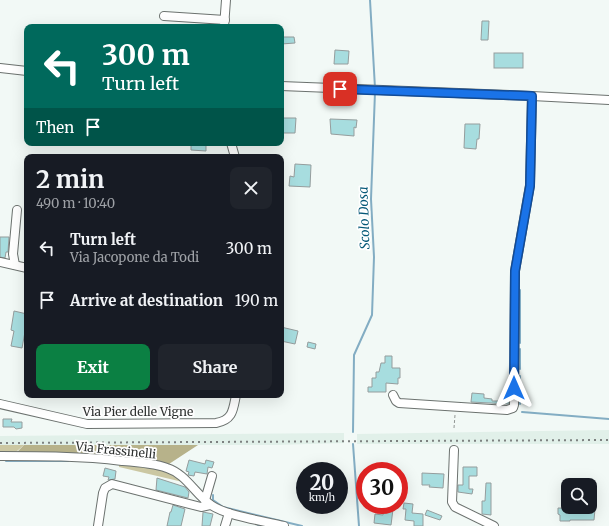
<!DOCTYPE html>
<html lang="en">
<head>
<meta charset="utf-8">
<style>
  :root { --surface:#171b24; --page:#20242c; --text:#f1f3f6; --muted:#9ea1a6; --accent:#0b8043 }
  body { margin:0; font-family:Merriweather,serif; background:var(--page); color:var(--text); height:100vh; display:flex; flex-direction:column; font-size:15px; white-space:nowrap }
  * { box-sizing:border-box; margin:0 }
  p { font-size:13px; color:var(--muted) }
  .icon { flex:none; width:22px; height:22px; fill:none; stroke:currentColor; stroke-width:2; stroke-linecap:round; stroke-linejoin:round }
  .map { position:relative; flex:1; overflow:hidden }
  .side { position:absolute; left:24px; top:154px; width:260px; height:244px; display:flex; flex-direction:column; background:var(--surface); border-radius:8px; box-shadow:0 4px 16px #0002 }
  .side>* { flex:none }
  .guide { position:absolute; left:24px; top:24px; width:260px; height:122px; border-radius:8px; box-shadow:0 4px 16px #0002; background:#00695c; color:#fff; overflow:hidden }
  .controls { position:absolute; left:561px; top:478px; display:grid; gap:8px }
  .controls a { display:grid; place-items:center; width:36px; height:36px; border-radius:8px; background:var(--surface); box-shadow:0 4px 16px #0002; font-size:20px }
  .speed { position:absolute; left:296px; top:462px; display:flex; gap:8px; font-size:20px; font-weight:700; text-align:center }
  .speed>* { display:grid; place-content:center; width:52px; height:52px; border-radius:50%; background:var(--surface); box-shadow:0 4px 16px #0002; line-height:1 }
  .speed small { font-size:10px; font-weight:400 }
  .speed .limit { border:6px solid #d22; background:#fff; color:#111 }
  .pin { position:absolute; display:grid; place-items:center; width:34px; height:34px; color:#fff; margin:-17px; border-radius:8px; box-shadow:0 2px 6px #0006 }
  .me { position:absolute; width:44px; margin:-22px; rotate:0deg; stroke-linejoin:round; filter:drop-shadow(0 0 3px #0008) }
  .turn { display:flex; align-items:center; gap:14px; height:84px; padding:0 12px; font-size:18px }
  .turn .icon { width:52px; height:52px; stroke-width:2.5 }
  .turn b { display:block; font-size:28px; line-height:34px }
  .then { display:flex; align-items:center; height:38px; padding:0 12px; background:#0003; gap:8px; font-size:15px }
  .round { display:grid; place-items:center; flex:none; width:42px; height:42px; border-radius:8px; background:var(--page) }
  .head { display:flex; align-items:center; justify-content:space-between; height:68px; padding:0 12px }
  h1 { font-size:24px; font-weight:700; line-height:30px }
  .cta { display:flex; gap:8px; margin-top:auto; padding:8px 12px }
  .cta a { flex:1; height:46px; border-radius:8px; background:var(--accent); color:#fff; font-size:16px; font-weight:700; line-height:46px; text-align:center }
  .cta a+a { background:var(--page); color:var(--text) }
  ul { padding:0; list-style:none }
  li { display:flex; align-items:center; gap:12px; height:52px; padding:0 12px }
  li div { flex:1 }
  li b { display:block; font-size:15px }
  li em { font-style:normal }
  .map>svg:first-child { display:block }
  .built { fill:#e1f0e9 }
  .green { fill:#cbc7a2 }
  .forest { fill:#b7b28a }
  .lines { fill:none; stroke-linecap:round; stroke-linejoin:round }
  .stream { stroke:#83adc3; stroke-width:2 }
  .building { fill:#a7dddf; stroke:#959d9d }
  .minor-casing { stroke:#6c726f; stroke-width:10 }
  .path { stroke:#929795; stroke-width:1; stroke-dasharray:3 2; stroke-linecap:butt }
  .minor { stroke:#fff; stroke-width:8 }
  .rail { stroke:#7d8180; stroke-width:2; stroke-dasharray:2 4; stroke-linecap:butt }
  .route-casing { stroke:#114b97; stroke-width:10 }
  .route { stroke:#1a73e8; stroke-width:7 }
  .labels { text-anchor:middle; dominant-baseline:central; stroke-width:3.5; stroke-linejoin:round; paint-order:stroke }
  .street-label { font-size:12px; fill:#2f3231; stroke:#fff }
  .water-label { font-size:13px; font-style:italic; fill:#055877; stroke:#fff }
</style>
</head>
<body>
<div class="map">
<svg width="609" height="526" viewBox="0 0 609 526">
  <rect width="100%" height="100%" fill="#f2f9f6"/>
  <g class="built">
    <polygon points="609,430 609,444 357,444 357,434"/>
    <polygon points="344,433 344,443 275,445 0,445 0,436"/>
  </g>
  <g class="green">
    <polygon points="0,445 24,445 16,452 0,452"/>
    <polygon points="119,463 163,468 187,483 119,467"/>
  </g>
  <polygon class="forest" points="24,445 198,445 169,464 126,459 120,456 17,452"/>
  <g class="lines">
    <g class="stream">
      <polyline points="370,0 375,88"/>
      <polyline points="520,290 520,343"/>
      <polyline points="520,369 520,349"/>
      <polyline points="520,404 520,376"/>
      <polyline points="522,412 609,419"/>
      <polyline points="353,432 354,355 372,315 374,257 371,199 375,92"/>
      <polyline points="353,444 359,526"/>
      <polyline points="6,461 68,461"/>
      <polyline points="213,495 213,500 223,507 302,526"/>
      <polyline points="258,525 264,526"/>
    </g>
  </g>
  <g class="building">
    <polygon points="482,21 489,21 488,40 481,40"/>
    <polygon points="281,37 294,37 295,43 281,44"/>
    <polygon points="335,50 349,51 348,64 334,64"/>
    <rect x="494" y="53" width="29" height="15"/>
    <polygon points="281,118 296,118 295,133 281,133"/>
    <polygon points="330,119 357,120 356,128 354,127 354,136 331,134"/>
    <polygon points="465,124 480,124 479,139 477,139 476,149 464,148"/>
    <polygon points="191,143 206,143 206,151 191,150"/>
    <polygon points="295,164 311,165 310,187 289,186 290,176 294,177"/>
    <polygon points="0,237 9,237 8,252 6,252 5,258 0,257"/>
    <polygon points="14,311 27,314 27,333 25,332 22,348 11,346 14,331 11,330"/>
    <polygon points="281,327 298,331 295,344 281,341"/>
    <polygon points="308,342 316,344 315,349 307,347"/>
    <polygon points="385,356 392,356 392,368 400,368 400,378 398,378 398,384 386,383 386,392 368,392 368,387 372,387 372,378 376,378 376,372 379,372 381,363 385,363"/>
    <polygon points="472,393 484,394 484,398 492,399 492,401 509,401 509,404 471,402"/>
    <polygon points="3,419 12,419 11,422 22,422 22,428 16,429 14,427 3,427"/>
    <polygon points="189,460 205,464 206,460 214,462 212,468 208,467 207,474 195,472 194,476 188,475 189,472 186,471"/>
    <polygon points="463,467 477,467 477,476 469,476 469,489 473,489 472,494 458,492 458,485 463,485"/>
    <polygon points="105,468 116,471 115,479 108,480 109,477 103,476"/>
    <polygon points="422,473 444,474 443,488 429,487 430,485 422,485"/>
    <polygon points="157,478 185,487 189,492 188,498 156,490"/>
    <polygon points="486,483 491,483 491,515 482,514 482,501 485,501"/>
    <polygon points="404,503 413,504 412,513 423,514 423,526 414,526 414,521 405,520 406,509 403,509"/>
    <polygon points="173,505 185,509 181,526 167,526 170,512 171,512"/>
    <polygon points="384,508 393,509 391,525 374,523 375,514 383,515"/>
    <polygon points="558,508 595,509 594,520 570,520 570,521 560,521 560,515 558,514"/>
    <polygon points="427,510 442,516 440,520 425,515"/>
    <polygon points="203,512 213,514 210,526 202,526"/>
  </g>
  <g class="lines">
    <g class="minor-casing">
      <g id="minor">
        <polyline points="164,16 225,20"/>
        <polyline points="224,27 226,0"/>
        <polyline points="0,68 27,71"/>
        <polyline points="281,86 532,96 609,100"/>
        <polyline points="231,143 235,157"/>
        <polyline points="0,262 27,268"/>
        <polyline points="15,265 13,254 17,210"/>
        <polyline points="393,395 396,401 399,403 507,410 513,408 514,405 515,271 530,185 532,96"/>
        <path d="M0 404 87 424 216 423C233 420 233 410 236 395"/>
        <polyline points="454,450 452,502 455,507 494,526"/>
        <path d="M0 456C41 456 81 456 122 461 137 462 153 463 167 468 186 474 195 494 211 505 227 516 264 521 284 526"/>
        <polyline points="205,500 212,476"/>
        <polyline points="98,526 103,493 105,488 112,484 201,507 210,505"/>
        <polyline points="225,526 229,513"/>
      </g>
    </g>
    <polyline class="path" points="454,428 455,415"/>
    <use href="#minor" class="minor"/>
    <polyline class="rail" points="0,443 609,440"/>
  </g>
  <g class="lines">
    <g class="route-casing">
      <polyline id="route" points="340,89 532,96 530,186 515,271 514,388"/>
    </g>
    <use href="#route" class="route"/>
  </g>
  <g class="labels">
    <g class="street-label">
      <text x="138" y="411">Via Pier delle Vigne</text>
      <text transform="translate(116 450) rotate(6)">Via Frassinelli</text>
    </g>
    <g class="water-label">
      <text transform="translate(364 218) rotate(-92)">Scolo Dosa</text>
    </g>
  </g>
</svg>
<div class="controls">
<a><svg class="icon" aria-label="search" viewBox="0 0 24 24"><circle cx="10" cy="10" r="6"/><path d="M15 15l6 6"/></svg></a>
</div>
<div class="speed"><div>20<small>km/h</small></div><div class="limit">30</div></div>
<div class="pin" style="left:340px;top:89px;background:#d93025"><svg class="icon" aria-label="arrive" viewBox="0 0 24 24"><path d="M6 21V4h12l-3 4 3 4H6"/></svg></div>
<svg class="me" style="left:514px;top:388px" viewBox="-20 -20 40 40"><path d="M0-17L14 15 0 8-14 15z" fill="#1a73e8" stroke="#fff" stroke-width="4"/></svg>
<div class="guide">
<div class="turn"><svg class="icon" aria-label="left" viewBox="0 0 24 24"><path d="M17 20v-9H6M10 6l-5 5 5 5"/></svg><div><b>300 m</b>Turn left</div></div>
<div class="then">Then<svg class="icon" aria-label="arrive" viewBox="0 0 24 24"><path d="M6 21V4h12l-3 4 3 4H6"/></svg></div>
</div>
<section class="side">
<div class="head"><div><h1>2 min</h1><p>490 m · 10:40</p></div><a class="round"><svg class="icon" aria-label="close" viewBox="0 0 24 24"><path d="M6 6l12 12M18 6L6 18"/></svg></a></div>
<ul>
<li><svg class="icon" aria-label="left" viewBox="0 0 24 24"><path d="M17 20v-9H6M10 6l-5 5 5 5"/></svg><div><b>Turn left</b><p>Via Jacopone da Todi</p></div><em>300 m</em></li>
<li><svg class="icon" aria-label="arrive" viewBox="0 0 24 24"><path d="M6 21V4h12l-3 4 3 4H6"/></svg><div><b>Arrive at destination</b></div><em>190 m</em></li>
</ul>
<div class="cta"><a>Exit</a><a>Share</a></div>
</section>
</div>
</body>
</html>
